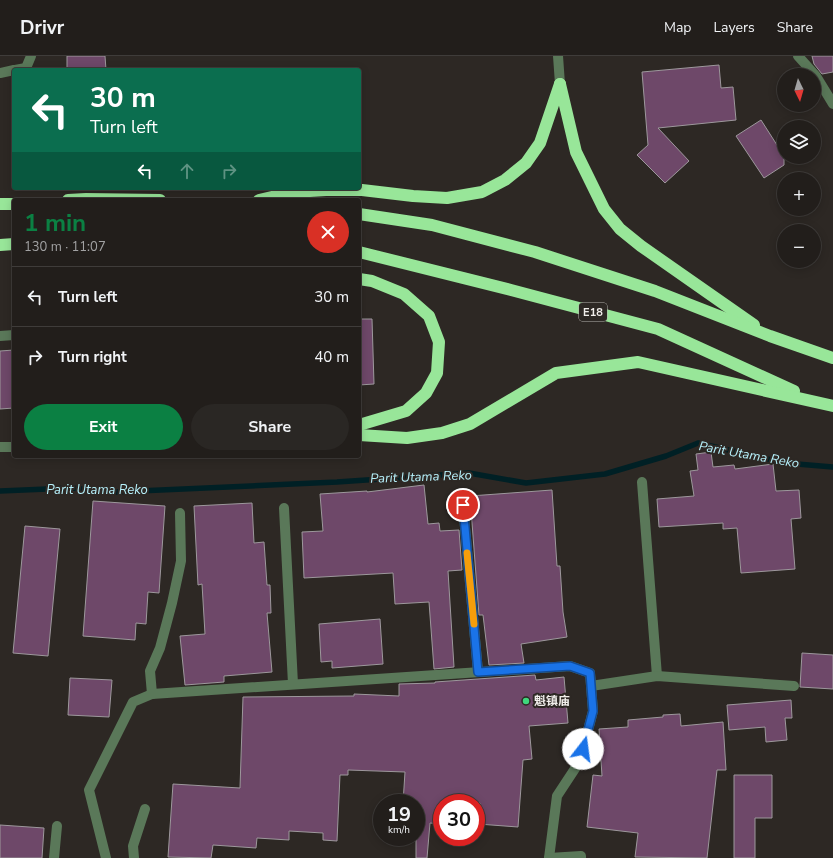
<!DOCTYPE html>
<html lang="en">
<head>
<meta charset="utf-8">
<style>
  :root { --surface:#221e1b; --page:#2a2724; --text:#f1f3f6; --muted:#a2a2a3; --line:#3f3c3a; --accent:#0b8043 }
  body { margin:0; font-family:"Nunito Sans","Noto Sans SC",sans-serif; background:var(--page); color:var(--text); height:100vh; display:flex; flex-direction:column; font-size:15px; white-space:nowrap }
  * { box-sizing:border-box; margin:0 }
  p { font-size:13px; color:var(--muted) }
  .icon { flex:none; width:22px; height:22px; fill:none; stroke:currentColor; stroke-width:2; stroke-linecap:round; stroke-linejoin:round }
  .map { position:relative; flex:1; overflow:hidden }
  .sheet { position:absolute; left:12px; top:142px; width:349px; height:260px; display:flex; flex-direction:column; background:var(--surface); border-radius:4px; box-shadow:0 2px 10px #0003,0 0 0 1px var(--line) }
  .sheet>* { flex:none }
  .hud { position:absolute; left:12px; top:12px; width:349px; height:122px; border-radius:4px; box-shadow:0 2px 10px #0003,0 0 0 1px var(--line); background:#0b6e4f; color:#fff; overflow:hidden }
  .needle { width:26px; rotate:175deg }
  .buttons { position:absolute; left:777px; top:12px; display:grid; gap:8px }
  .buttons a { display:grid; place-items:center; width:44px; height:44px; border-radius:50%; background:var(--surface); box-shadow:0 2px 10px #0003,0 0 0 1px var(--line); font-size:20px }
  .speed { position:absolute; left:373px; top:738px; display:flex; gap:8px; font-size:20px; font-weight:700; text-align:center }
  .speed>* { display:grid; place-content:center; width:52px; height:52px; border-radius:50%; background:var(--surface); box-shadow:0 2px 10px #0003,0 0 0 1px var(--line); line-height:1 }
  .speed small { font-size:10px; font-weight:400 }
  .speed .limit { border:6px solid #d22; background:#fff; color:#111 }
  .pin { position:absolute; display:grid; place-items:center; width:34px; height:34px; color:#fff; margin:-17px; border:2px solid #fff; border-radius:50%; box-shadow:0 1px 4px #0007 }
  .me { position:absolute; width:44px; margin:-22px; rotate:15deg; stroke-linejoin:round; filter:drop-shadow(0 0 3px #0008) }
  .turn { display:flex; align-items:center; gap:14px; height:84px; padding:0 12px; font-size:18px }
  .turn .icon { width:52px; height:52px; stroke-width:2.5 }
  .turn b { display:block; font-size:28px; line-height:34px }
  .lanes { display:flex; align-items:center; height:38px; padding:0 12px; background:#0003; justify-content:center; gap:20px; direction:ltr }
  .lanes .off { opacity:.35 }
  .round { display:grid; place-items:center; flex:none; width:42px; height:42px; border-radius:21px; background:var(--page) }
  .head { display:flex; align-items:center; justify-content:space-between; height:68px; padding:0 12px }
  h1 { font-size:24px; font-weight:700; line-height:30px; color:var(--accent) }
  .primary-button { display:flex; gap:8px; margin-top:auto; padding:8px 12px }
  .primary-button a { flex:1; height:46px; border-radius:24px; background:var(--accent); color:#fff; font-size:16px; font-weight:700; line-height:46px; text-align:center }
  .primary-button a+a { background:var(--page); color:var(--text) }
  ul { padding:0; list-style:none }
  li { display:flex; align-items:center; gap:12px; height:60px; padding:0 12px; border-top:1px solid var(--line) }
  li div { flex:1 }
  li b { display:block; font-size:15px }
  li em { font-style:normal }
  header { display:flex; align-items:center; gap:24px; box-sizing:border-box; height:56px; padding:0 20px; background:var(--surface); border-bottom:1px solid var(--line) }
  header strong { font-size:19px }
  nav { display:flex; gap:22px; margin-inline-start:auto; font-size:14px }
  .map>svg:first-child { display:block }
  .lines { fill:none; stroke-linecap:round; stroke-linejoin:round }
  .stream { stroke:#002025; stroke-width:5.5 }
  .building { fill:#6e4869; stroke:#9d989c }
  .minor { stroke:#5a7859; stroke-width:10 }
  .highway { stroke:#98e699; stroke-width:12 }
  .route-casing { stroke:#114b97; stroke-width:10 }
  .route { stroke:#1a73e8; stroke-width:7 }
  .slow { stroke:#f59e0b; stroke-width:7 }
  .poi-dot { fill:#3fd77d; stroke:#2d2824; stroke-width:1.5 }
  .labels { text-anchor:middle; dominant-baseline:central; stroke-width:4; stroke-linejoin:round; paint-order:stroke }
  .shield { fill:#2d2824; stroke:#b6b3af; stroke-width:1 }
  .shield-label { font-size:11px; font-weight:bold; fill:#f1eeeb }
  .poi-label { font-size:12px; font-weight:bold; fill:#f1eeeb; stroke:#2d2824; text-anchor:start }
  .water-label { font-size:13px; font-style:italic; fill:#b6f0fa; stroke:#2d2824 }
</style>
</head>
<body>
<header>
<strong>Drivr</strong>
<nav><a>Map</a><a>Layers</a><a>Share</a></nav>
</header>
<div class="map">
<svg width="833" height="802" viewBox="0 0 833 802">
  <rect width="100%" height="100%" fill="#2d2824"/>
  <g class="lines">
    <polyline class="stream" points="0,435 71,432 116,436 337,426 469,417 526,427 605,418 666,400 698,387 785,407 833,411"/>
  </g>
  <g class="building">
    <polygon points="67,0 105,0 106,14 67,14"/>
    <polygon points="812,0 833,0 833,16 822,18 814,8"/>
    <polygon points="719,9 721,32 733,31 736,64 658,72 689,105 665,127 637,99 648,89 642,16"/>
    <polygon points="761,64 784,100 784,109 764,122 736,80"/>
    <polygon points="359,263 372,263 374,328 359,329"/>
    <polygon points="14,294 14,352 0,353 0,295"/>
    <polygon points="711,396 713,411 734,409 735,413 773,408 776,435 799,434 801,462 791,463 795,513 741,517 737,472 723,473 723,467 659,471 657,443 694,440 690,415 698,414 696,398"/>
    <polygon points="424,429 428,468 439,467 440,475 459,474 462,514 448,515 454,611 434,613 429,546 395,548 393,517 304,522 302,476 323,475 320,438 367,435 367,436"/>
    <polygon points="552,434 557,510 560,510 563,556 567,581 521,588 524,607 489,609 483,559 479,559 470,440"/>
    <polygon points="93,445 165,450 159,537 148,536 146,568 136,567 135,584 83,580"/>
    <polygon points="252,447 254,487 264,486 267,529 270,529 271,557 267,557 272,616 224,620 224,626 185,629 180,580 205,578 202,528 198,529 194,450"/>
    <polygon points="25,470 60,473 48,600 13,597"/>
    <polygon points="380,563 383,608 332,612 332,605 321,606 319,568"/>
    <polygon points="802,597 833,599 833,633 800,631"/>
    <polygon points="535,619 536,624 564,621 568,667 529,670 532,703 523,704 518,771 478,768 480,747 442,747 442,768 430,767 427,802 416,802 416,747 403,747 405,716 348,714 348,719 340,719 337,785 323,784 323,777 289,775 289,784 257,782 256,792 213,789 211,802 168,801 173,728 240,732 243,641 354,640 354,638 399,640 399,628 435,627 435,626"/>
    <polygon points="70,622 112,624 109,661 68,659"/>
    <polygon points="791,644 792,662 785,662 787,684 766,686 765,671 729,674 727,649"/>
    <polygon points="680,658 681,670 723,666 726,714 717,714 707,802 635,801 638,777 587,771 593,719 602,720 599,673 628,671 628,664 663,661 663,659"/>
    <polygon points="734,719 772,719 772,762 755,762 755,802 734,802"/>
    <polygon points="0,769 44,772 42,802 0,802"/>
  </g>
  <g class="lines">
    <g class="minor">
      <polyline points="558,0 560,28"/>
      <polyline points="798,0 816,20 833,48"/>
      <polyline points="15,14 26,12 31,0"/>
      <polyline points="0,17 14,14"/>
      <polyline points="0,280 14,279"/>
      <polyline points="0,391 14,391"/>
      <polyline points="642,426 657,620"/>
      <polyline points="463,449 478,616"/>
      <polyline points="284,452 293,628"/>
      <polyline points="591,630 657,620 794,630"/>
      <polyline points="152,638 150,615 160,592 172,547 181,505 180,457"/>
      <polyline points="54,802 57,770"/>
      <polyline points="106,802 89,734 133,646 152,638 570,610 590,617 593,655 580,705 557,740 549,802"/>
      <polyline points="134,802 133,790 145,753"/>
      <polyline points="549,802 581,800 581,802"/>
    </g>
    <g class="highway">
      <polyline points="560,28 576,96 604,153 620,173 641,190 754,269"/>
      <polyline points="68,144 86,143 160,144"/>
      <polyline points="259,144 293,136 326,134 362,134 413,140 447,142 482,136 505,124 526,107 540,87 560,28"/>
      <polyline points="0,148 14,148"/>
      <polyline points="359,158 432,169 535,196 655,235 770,280 833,302"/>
      <polyline points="0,189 14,188"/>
      <polyline points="359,196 511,234 658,273 794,335"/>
      <polyline points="359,223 372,225 404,238 429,260 439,286 437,317 426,337 406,355 359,369"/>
      <polyline points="359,379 407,382 442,377 470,368 556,317 638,306 833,350"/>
    </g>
  </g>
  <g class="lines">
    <g class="route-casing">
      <polyline id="route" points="463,449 478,616 570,610 590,617 593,655 583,693"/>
    </g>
    <use href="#route" class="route"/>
    <polyline class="slow" points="467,497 474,568"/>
  </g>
  <circle class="poi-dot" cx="526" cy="645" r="4"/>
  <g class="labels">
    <rect class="shield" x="579" y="247" width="28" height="18" rx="3"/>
    <g class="shield-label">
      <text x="593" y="256">E18</text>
    </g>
    <g class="poi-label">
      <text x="534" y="645">魁镇庙</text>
    </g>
    <g class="water-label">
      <text transform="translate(749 399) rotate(10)">Parit Utama Reko</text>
      <text transform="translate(421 421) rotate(-2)">Parit Utama Reko</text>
      <text x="97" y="434">Parit Utama Reko</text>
    </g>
  </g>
</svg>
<div class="buttons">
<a><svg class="needle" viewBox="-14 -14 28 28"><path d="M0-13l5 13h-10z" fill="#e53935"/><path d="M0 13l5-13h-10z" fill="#a2a2a3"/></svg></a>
<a><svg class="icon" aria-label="layers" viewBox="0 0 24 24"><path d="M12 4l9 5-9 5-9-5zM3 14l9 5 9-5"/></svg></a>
<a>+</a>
<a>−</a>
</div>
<div class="speed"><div>19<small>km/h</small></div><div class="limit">30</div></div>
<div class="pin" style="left:463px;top:449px;background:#d93025"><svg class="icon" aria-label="arrive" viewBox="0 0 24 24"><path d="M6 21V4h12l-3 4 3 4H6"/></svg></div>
<svg class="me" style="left:583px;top:693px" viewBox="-20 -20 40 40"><circle r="19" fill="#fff"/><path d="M0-13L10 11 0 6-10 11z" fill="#1a73e8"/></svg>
<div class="hud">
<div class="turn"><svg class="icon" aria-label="left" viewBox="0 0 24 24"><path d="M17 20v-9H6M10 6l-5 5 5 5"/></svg><div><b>30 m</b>Turn left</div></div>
<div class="lanes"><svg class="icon" aria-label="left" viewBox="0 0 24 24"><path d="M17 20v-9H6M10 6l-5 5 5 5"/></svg><svg class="icon off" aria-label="ahead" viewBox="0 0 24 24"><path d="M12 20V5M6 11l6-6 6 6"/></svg><svg class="icon off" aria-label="right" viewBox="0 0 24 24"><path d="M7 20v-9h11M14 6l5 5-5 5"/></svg></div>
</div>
<section class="sheet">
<div class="head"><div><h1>1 min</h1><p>130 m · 11:07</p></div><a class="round" style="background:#d93025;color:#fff"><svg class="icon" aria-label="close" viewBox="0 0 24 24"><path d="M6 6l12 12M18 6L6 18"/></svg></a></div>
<ul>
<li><svg class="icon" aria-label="left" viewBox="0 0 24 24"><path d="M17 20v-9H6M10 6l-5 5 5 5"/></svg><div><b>Turn left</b></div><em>30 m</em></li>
<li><svg class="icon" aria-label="right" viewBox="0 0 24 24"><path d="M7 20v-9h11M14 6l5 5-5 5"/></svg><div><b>Turn right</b></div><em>40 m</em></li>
</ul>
<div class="primary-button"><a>Exit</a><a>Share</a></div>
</section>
</div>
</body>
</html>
